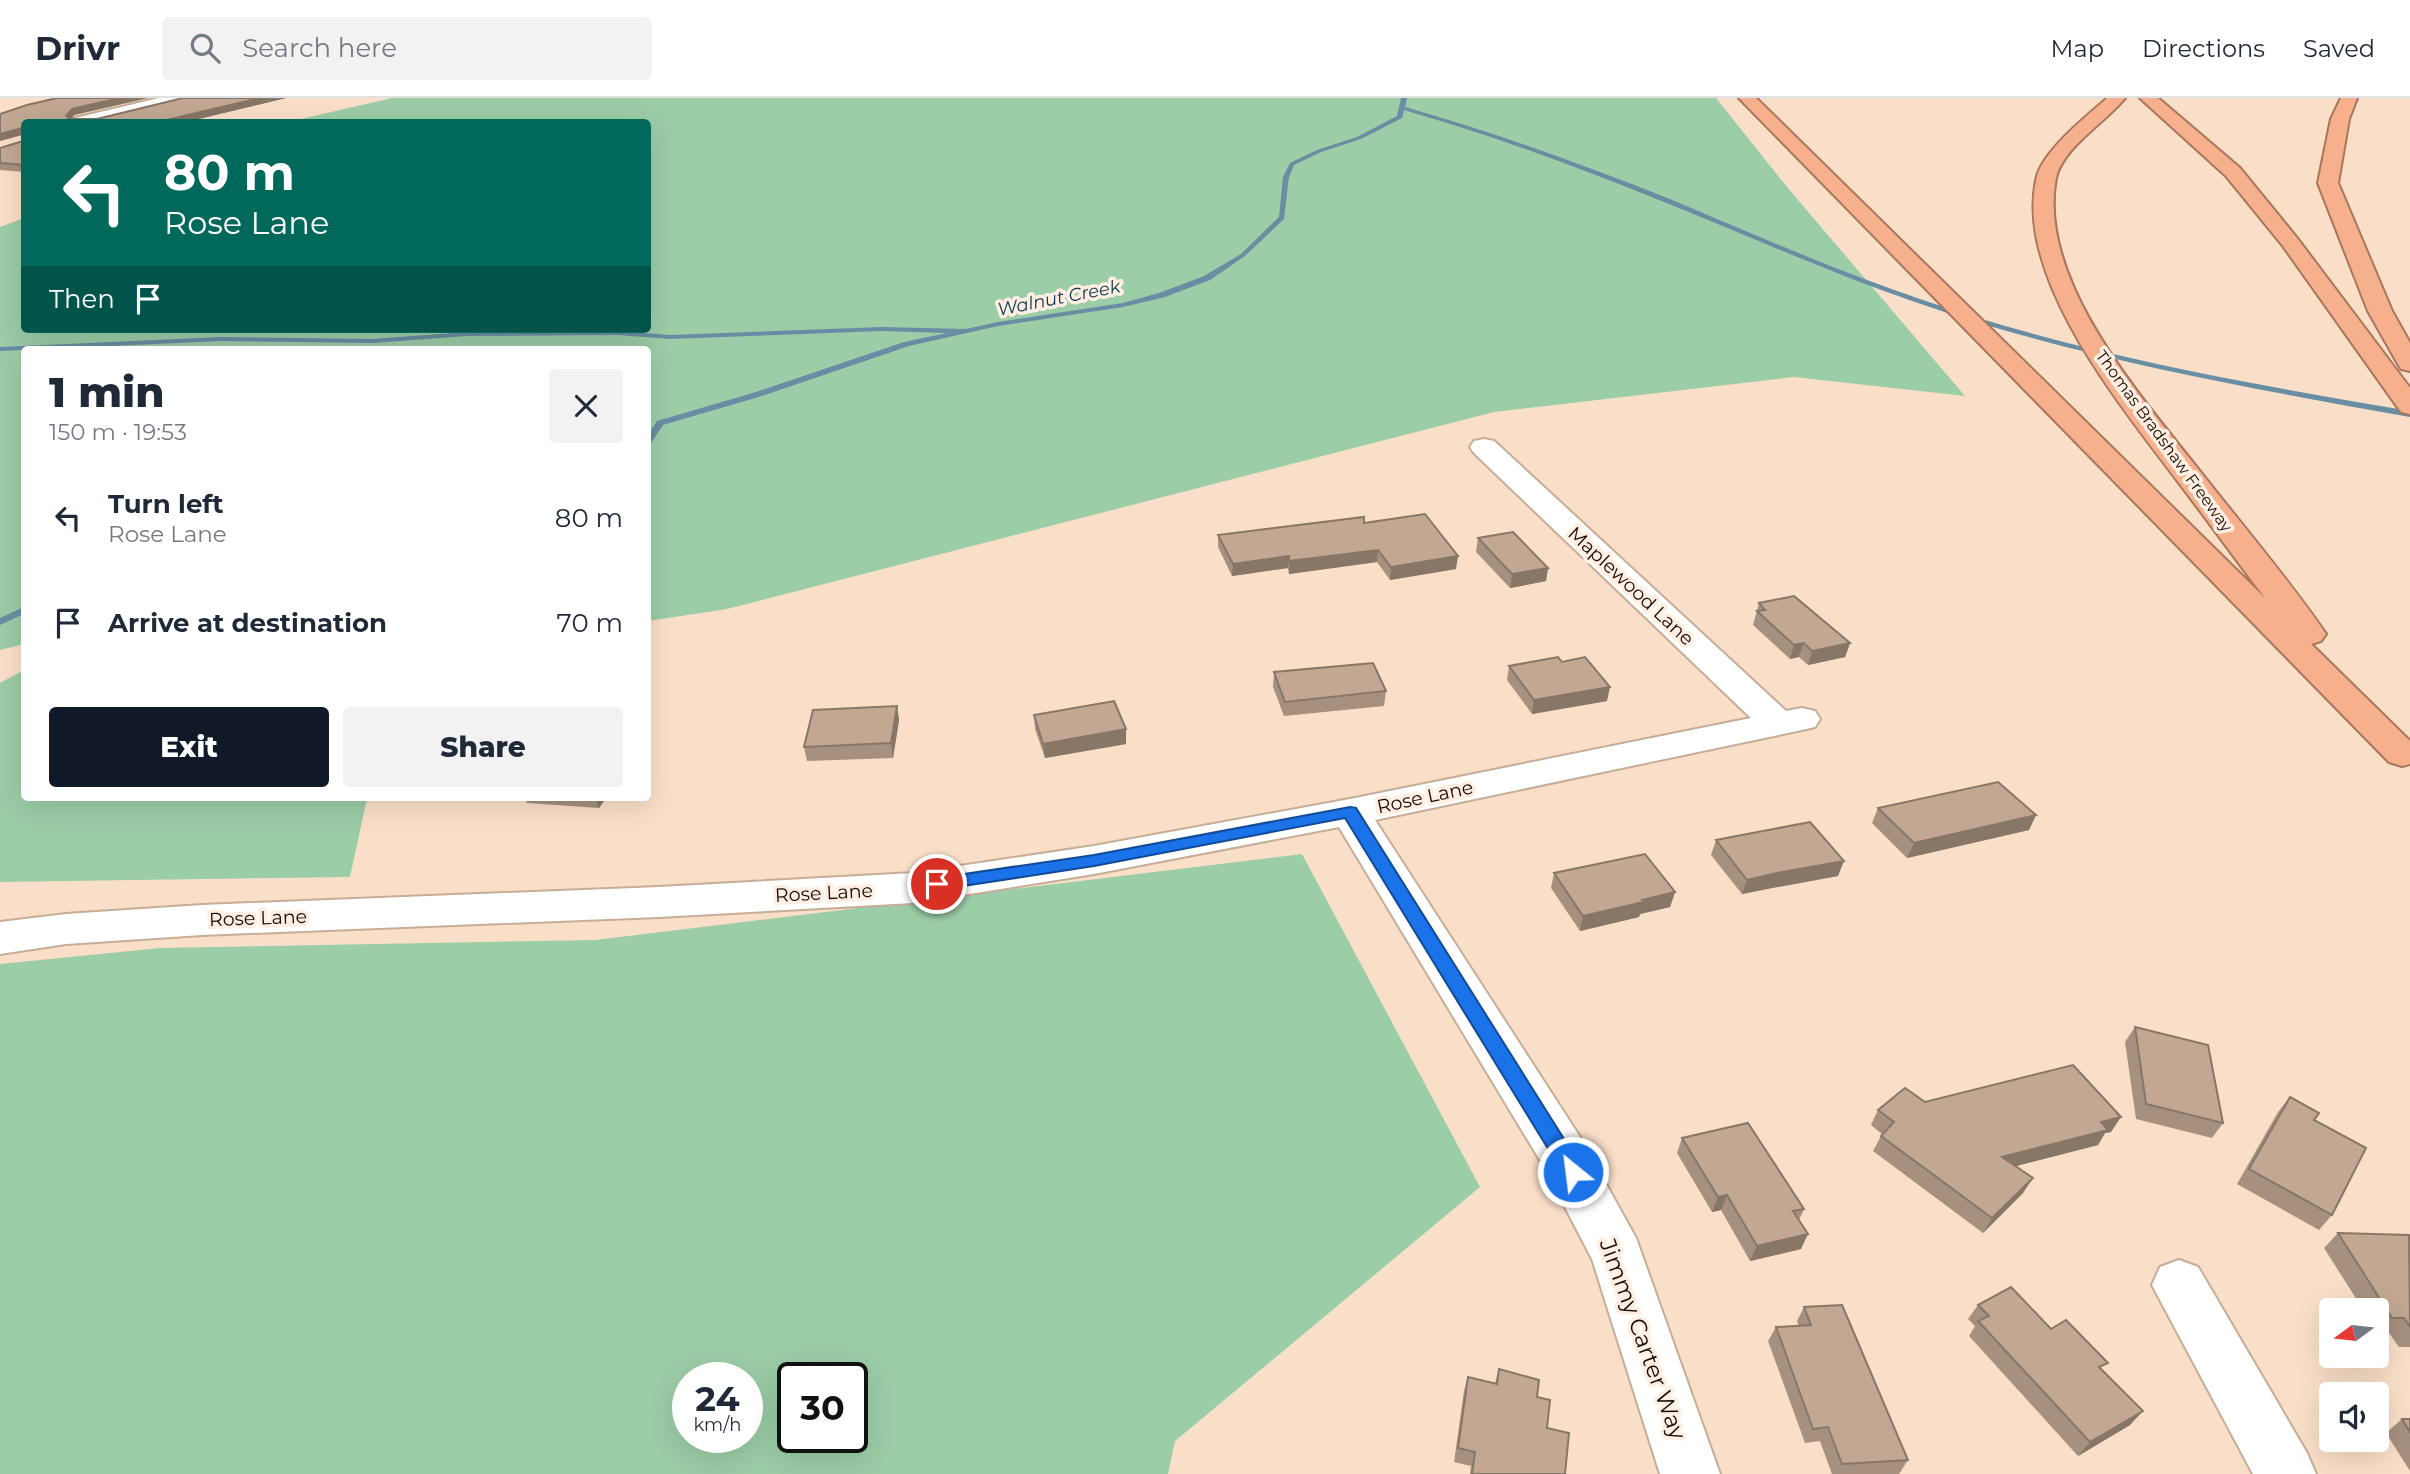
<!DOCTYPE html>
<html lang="en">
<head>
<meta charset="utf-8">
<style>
  :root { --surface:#fff; --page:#f2f2f3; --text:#1f2937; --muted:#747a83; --line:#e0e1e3; --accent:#111827 }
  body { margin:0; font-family:Montserrat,sans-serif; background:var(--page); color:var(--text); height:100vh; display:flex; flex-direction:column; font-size:26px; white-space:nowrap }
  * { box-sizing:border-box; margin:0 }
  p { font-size:23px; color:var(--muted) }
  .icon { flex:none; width:38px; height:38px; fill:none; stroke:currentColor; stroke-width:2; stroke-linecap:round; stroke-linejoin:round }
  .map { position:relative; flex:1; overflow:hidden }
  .drawer { position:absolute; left:21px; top:248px; width:630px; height:455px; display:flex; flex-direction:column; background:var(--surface); border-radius:7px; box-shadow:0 7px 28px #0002 }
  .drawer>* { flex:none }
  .guide { position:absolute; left:21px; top:21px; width:630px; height:214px; border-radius:7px; box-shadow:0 7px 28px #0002; background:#00695c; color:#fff; overflow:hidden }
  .needle { width:46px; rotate:255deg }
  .tools { position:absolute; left:2319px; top:1200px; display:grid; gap:14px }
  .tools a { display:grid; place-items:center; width:70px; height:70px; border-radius:7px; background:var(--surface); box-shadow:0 7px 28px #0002; font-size:35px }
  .speed { position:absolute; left:672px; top:1264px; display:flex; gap:14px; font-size:35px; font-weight:700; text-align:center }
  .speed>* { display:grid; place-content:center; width:91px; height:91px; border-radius:50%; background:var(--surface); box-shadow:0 7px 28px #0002; line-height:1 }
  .speed small { font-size:18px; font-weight:400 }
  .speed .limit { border:4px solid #111; border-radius:10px; background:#fff; color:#111 }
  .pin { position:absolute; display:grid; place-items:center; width:60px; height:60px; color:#fff; margin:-30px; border:4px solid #fff; border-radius:50%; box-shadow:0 2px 7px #0007 }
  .me { position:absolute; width:77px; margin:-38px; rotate:331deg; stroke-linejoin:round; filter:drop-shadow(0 0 5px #0008) }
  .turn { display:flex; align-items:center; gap:24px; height:147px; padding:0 28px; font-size:32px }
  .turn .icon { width:91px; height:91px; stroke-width:2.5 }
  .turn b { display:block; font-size:49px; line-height:60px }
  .then { display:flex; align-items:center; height:66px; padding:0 28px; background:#0003; gap:14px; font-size:26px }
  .round { display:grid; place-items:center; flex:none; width:74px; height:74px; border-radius:7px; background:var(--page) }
  .overview { display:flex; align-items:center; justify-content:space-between; height:119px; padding:0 28px }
  h1 { font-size:42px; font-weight:800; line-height:52px }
  .cta { display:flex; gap:14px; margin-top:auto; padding:14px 28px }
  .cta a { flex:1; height:80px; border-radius:7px; background:var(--accent); color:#fff; font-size:28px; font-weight:800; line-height:80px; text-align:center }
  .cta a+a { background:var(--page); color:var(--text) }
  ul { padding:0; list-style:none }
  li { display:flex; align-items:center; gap:21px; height:105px; padding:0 28px }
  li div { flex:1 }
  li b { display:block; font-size:26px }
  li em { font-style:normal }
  header { display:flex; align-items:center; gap:42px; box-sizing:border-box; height:98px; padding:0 35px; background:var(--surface); border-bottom:2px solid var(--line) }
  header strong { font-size:33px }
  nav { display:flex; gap:38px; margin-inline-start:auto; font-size:24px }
  .search { width:490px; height:63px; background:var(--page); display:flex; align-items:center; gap:18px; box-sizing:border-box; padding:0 24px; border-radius:7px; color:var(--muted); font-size:26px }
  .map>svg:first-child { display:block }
  .green { fill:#9bcda7; fill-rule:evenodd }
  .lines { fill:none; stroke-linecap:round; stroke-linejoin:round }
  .stream { fill:#688ea3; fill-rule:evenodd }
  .street-casing { stroke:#c7ad97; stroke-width:4 }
  .highway-casing { stroke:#a8775d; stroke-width:4 }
  .street { fill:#fff; fill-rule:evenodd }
  .highway { fill:#f6b08c; fill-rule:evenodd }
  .wall { fill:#a7907e }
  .shaded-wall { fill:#887667 }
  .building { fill:#c2a893; stroke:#887667; stroke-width:2 }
  .route { fill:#1a73e8; stroke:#114b97; stroke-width:2 }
  .labels { text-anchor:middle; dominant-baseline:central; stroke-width:7; stroke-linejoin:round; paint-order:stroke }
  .far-street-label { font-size:16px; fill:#160d06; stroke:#ffeee1 }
  .far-water-label { font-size:18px; font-style:italic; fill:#073950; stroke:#ffeee1 }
  .street-label { font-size:19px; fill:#160d06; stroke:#ffeee1 }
  .near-street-label { font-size:23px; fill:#160d06; stroke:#ffeee1 }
</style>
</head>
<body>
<header>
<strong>Drivr</strong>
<div class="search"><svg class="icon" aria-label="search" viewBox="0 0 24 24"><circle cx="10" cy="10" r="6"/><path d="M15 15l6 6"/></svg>Search here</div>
<nav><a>Map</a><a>Directions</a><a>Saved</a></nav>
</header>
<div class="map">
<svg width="2410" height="1376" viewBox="0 0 2410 1376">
  <rect width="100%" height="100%" fill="#fadfc8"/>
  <g class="green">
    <polygon points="392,0 1716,0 1787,89 1965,298 1794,279 1494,314 727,511 648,523 648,252 24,252 24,546 0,552 0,129 24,120 24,231 648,231 648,24 288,24"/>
    <polygon points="24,572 24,700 367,700 350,779 0,784 0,585"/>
    <path d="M1302 756 1480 1089 1175 1343 1168 1376H0V866L160 850 595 842ZM688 1279H747V1339H688ZM793 1279H852V1339H793Z"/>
  </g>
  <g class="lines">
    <g class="stream">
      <path d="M1401 0H1407L1405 9C1493 34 1579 65 1665 99 1749 134 1834 172 1920 201 2079 256 2245 285 2410 313V319C2243 289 2076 260 1915 204 1828 174 1744 136 1659 102 1575 68 1491 37 1404 12L1402 20 1361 41 1321 54 1294 67 1289 79 1284 121 1245 158 1210 182 1165 199 1123 209 998 228 909 248 762 298 663 327 651 345 648 346V337L657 323 756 294 904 244 947 235 882 233 670 241 618 237 467 238 372 245 221 243 0 253V249L221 239 372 241 467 234 618 233 670 237 882 229 966 231 998 224 1123 205 1159 195 1204 178 1241 156 1279 119 1283 79 1290 65 1317 52 1357 39 1397 18Z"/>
      <polygon points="24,509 24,516 0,527 0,520"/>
    </g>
    <g class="street-casing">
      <g id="street">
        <polygon points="159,0 188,0 186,3 100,24 72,24 75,20"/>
        <polygon points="1484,341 1494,343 1786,613 1802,610 1815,613 1820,621 1815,629 1802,632 1375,722 1580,1039 1636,1140 1720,1376 1660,1376 1592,1161 1544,1069 1339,729 1094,776 913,805 659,819 202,837 66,846 0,856 0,824 66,816 202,807 659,789 913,775 1094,748 1350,701 1751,620 1474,355 1470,349 1474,343"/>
        <polygon points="2179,1162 2198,1169 2307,1355 2316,1376 2253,1376 2152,1187 2160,1169"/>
      </g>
    </g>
    <g class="highway-casing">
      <g id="highway">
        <path d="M1739 0H1756L2265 500C2236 462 2208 423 2179 385 2123 310 2012 178 2037 78 2044 53 2084 20 2104 3L2107 0H2125C2107 23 2062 50 2056 80 2037 182 2140 297 2199 372 2241 426 2287 479 2326 536L2321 543 2311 546 2410 643V666L2402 668 2389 664Z"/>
        <polygon points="2140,0 2158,0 2240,70 2297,140 2410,290 2410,316 2401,314 2283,148 2226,78"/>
        <polygon points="2341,0 2357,0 2349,21 2338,85 2392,213 2410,245 2410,273 2401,271 2398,266 2368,213 2318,85 2331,21"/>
      </g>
    </g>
    <use href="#street" class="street"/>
    <use href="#highway" class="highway"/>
  </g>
  <g class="wall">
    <polygon points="57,0 148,0 74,17 72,21 97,21 183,0 286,0 186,24 24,24 24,74 0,72 0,50 23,43 23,37 0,43"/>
    <polygon points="1364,425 1456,471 1390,482 1377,464 1289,476 1288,470 1232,478 1218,449 1218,437"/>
    <polygon points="1478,440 1548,470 1546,483 1510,490 1476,454"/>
    <polygon points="1759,505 1850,545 1845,559 1808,567 1799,559 1790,561 1753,527"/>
    <polygon points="1562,564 1607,603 1532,616 1507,582 1509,568"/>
    <polygon points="1274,574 1386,593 1384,608 1284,618 1273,589"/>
    <polygon points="897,608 899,622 893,660 807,663 804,649"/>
    <polygon points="1034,617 1126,631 1126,646 1045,660 1035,631"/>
    <polygon points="525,700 606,700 599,710 527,705"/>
    <polygon points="1878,710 2036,717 2029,732 1907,760 1872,725"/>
    <polygon points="1716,742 1838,778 1772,790 1742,796 1711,757"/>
    <polygon points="1554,775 1675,794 1670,809 1640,816 1639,819 1580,833 1551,790"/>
    <polygon points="2135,929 2223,1025 2212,1040 2136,1021 2125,944"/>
    <polygon points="2290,999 2314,1022 2332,1117 2319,1132 2237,1086 2278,1014"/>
    <polygon points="1925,1004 2111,1034 2105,1035 2098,1047 2015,1068 2023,1095 1983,1135 1873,1053 1882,1036 1871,1027 1878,1012"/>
    <polygon points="1682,1040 1804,1111 1799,1122 1801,1151 1750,1163 1721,1112 1712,1114 1677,1055"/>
    <polygon points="2338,1135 2410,1138 2410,1249 2399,1249 2389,1235 2378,1235 2376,1233 2376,1213 2364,1213 2324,1150"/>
    <polygon points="1978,1207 2051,1231 2102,1272 2130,1327 2078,1358 1969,1238 1975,1228 1968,1221"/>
    <polygon points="1804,1209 1908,1362 1899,1376 1832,1376 1820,1343 1805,1345 1768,1243 1776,1229 1799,1228 1797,1223"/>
    <polygon points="1499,1271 1537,1299 1547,1330 1565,1376 1470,1376 1471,1368 1454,1364 1464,1293 1468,1279 1495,1285"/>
    <polygon points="2402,1321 2410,1321 2410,1373 2386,1335"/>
  </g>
  <g class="shaded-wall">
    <polygon points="120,0 148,0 74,17 69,24 66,18 72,11"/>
    <polygon points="260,0 286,0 186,24 158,24"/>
    <polygon points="22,30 24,36 0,43 0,36"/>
    <polygon points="1378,452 1377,464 1289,476 1289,463"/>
    <polygon points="1289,458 1288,470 1232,478 1233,466"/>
    <polygon points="1458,458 1456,471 1390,482 1391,469"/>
    <polygon points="1548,470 1546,483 1510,490 1512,476"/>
    <polygon points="1804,545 1799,559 1790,561 1794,547"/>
    <polygon points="1850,545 1845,559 1808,567 1812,553"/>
    <polygon points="1610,589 1607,603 1532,616 1534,602"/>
    <polygon points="897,608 899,622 893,660 891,645"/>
    <polygon points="1126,631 1126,646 1045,660 1043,646"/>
    <polygon points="596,700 606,700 599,710"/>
    <polygon points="2036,717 2029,732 1907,760 1914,745"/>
    <polygon points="1844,763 1838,778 1772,790 1742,796 1747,782 1777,775"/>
    <polygon points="1675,794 1670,809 1640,816 1639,819 1580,833 1583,818 1642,802"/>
    <polygon points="2121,1019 2111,1034 2105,1035 2098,1047 1993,1074 2002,1059 2101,1024"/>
    <polygon points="2033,1080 2023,1095 1983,1135 1992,1120"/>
    <polygon points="1727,1097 1721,1112 1712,1114 1718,1099"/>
    <polygon points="1808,1136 1801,1151 1750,1163 1757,1148"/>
    <polygon points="2143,1313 2130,1327 2078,1358 2090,1344"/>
  </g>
  <g class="building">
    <polygon points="57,0 120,0 72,11 66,18 69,21 97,21 183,0 260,0 158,24 24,24 24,67 0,65 0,50 23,43 22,30 0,36 0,16 27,7"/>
    <polygon points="1425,416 1458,458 1391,469 1378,452 1289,463 1289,458 1233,466 1218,437 1364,419 1364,425"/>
    <polygon points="1513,434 1548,470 1512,476 1478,440"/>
    <polygon points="1794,498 1850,545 1812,553 1804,545 1794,547 1757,513 1765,512 1759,505"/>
    <polygon points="1558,559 1562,564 1585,559 1610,589 1534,602 1509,568"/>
    <polygon points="1373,565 1386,593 1285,604 1274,574"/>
    <polygon points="1114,603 1126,631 1043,646 1034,617"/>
    <polygon points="897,608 891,645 804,649 813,612"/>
    <polygon points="1998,684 2036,717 1914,745 1878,710"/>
    <polygon points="1810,724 1844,763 1777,775 1747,782 1716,742"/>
    <polygon points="1645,756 1675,794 1642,802 1644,804 1583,818 1554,775"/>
    <polygon points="2135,929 2208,947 2223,1025 2146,1006"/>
    <polygon points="2073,967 2121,1019 2101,1024 2108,1032 2002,1059 2033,1080 1992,1120 1881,1038 1894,1024 1878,1012 1905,990 1925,1004"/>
    <polygon points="2290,999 2319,1015 2314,1022 2366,1050 2332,1117 2249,1071"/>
    <polygon points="1748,1025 1804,1111 1793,1113 1808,1136 1757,1148 1727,1097 1718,1099 1682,1040"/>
    <polygon points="2338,1135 2409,1137 2410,1229 2404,1220 2392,1220"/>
    <polygon points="2011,1189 2051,1231 2066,1222 2108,1265 2099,1269 2143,1313 2090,1344 1978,1223 1989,1218 1978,1207"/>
    <polygon points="1842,1207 1908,1362 1842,1366 1828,1329 1813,1331 1776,1229 1811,1227 1804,1209"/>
    <polygon points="1499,1271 1539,1282 1537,1299 1550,1302 1547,1330 1569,1335 1565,1376 1472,1376 1475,1354 1458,1350 1468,1279 1497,1286"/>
    <polygon points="2402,1321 2410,1321 2410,1334"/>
  </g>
  <polygon class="route" points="1350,709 1356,710 1581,1068 1584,1074 1581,1080 1573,1083 1566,1080 1345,720 1094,768 937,792 929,786 937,780 1094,757"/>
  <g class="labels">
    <g class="far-street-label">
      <text transform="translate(2164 343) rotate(54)">Thomas Bradshaw Freeway</text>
    </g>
    <g class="far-water-label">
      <text transform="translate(1059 200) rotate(-11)">Walnut Creek</text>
    </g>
    <g class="street-label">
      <text transform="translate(1631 488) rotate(43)">Maplewood Lane</text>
      <text transform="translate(1425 699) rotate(-12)">Rose Lane</text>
      <text transform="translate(824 795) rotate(-3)">Rose Lane</text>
      <text transform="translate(258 820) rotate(-2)">Rose Lane</text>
    </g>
    <g class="near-street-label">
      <text transform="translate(1643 1241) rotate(70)">Jimmy Carter Way</text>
    </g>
  </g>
</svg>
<div class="tools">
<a><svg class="needle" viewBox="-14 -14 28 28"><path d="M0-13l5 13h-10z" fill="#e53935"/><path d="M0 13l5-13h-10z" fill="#747a83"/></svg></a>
<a><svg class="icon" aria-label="sound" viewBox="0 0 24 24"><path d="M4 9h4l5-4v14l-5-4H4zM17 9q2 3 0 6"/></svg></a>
</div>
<div class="speed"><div>24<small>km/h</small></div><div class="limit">30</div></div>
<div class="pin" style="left:937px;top:786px;background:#d93025"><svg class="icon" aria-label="arrive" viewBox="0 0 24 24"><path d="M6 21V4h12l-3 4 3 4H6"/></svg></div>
<svg class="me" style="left:1573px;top:1074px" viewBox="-20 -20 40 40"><circle r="17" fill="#1a73e8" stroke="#fff" stroke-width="3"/><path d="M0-11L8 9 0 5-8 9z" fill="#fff"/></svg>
<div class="guide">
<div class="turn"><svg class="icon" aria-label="left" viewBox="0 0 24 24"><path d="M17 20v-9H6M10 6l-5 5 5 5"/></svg><div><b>80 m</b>Rose Lane</div></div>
<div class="then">Then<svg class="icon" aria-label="arrive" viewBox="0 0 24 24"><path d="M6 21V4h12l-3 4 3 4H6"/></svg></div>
</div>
<section class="drawer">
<div class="overview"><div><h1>1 min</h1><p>150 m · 19:53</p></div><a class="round"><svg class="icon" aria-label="close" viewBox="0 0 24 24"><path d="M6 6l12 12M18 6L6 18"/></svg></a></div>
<ul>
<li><svg class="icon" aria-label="left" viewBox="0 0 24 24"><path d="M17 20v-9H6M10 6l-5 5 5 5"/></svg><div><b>Turn left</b><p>Rose Lane</p></div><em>80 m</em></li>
<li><svg class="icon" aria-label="arrive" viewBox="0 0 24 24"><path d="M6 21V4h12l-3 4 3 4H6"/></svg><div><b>Arrive at destination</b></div><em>70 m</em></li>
</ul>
<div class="cta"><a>Exit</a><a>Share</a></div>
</section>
</div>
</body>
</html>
